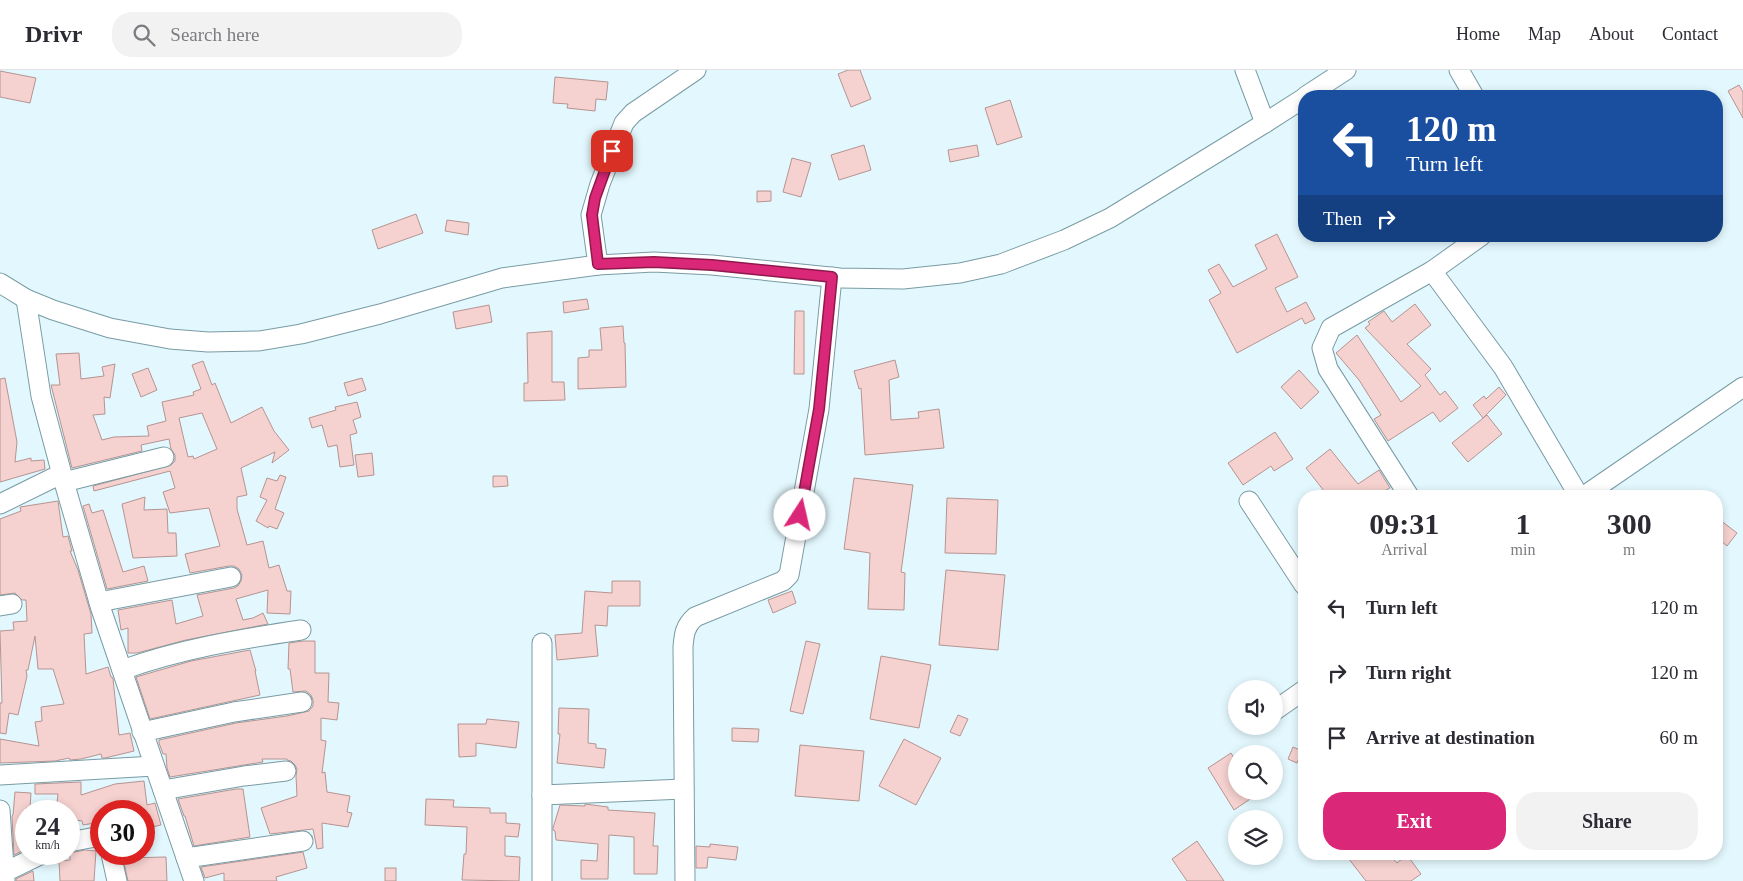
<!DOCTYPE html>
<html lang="en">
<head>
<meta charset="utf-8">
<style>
  :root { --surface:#fff; --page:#f2f2f3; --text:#2b2b33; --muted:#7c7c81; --line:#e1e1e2; --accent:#db2777 }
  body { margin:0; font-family:"Times New Roman",serif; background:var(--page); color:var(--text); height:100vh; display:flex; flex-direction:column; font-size:19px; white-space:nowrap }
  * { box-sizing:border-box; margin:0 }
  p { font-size:16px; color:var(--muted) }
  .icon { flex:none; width:28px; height:28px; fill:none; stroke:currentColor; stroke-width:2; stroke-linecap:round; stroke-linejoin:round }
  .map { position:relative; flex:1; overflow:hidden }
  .side { position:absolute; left:1298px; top:420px; width:425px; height:370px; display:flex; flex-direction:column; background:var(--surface); border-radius:20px; box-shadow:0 2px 8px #0003 }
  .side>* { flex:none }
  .hud { position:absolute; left:1298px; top:20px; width:425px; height:152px; border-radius:20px; box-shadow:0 2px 8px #0003; background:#1a4fa0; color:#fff; overflow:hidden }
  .buttons { position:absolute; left:1228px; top:610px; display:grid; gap:10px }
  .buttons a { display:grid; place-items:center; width:55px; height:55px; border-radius:50%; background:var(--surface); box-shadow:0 2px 8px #0003; font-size:25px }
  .speed { position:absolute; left:15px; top:730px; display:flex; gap:10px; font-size:25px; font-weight:700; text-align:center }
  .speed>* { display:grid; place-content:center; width:65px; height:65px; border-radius:50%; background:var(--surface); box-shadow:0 2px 8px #0003; line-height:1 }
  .speed small { font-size:12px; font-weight:400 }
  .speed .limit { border:8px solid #d22; background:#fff; color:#111 }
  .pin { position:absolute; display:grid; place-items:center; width:42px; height:42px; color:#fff; margin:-21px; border-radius:10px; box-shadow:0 2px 8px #0006 }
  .me { position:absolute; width:55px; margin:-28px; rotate:10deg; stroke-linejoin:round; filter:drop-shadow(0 0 4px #0008) }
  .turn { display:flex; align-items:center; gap:18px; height:105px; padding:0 25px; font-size:22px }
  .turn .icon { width:65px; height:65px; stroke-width:2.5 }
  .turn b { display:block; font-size:35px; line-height:42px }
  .then { display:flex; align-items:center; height:48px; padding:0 25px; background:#0003; gap:10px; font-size:19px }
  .eta { display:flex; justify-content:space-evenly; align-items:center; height:85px; text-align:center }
  .eta b { font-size:30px; font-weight:600; line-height:35px }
  .action { display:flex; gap:10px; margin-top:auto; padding:10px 25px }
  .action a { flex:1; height:58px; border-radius:20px; background:var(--accent); color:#fff; font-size:20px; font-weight:600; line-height:58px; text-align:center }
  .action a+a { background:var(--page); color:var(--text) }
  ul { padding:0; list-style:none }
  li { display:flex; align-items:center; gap:15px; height:65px; padding:0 25px }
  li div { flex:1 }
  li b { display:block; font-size:19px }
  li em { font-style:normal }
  header { display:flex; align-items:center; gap:30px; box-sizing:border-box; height:70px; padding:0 25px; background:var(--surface); border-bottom:1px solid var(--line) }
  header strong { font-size:24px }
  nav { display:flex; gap:28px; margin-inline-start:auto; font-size:18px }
  .search { width:350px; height:45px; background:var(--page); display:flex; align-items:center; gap:12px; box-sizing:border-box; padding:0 18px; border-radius:20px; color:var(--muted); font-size:19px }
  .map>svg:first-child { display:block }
  .building { fill:#f5d1cf; stroke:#b59491; fill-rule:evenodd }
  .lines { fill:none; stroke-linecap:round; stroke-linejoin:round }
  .minor-casing { stroke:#799ba4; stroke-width:21 }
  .minor { stroke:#fff; stroke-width:19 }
  .route-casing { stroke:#8e194d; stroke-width:12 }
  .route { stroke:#db2777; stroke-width:9 }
</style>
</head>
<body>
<header>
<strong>Drivr</strong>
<div class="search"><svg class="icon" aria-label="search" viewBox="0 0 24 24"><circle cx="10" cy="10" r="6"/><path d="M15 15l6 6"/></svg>Search here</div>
<nav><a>Home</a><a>Map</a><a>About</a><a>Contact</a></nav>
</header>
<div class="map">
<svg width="1743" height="811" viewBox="0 0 1743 811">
  <rect width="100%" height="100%" fill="#e3f8fe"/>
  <g class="building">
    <polygon points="848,0 860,0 871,29 851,37 838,4"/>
    <polygon points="0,1 36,8 30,33 0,27"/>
    <polygon points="555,7 608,12 606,30 596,29 595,41 567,38 568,34 553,33"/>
    <polygon points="1739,15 1743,22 1743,48 1728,21"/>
    <polygon points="1010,30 1022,67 997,75 985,38"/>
    <polygon points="864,75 871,100 839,110 831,85"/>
    <polygon points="977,75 979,86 950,92 948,80"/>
    <polygon points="792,88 811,93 801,127 783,122"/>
    <polygon points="757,121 771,121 771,131 757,132"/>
    <polygon points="416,144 423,163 378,179 372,160"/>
    <polygon points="447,150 469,153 468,165 445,161"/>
    <polygon points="1277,164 1298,207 1275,218 1287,242 1306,232 1315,249 1305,254 1302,248 1237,283 1209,230 1221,223 1208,200 1219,194 1233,217 1267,199 1255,175"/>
    <polygon points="587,229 589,239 564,243 563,232"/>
    <polygon points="1415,234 1431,255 1407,274 1431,299 1425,305 1440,325 1445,321 1458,338 1440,352 1433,342 1388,371 1374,349 1381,345 1359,310 1336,283 1357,265 1401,332 1421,316 1365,258 1370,254 1368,252 1384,241 1392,252"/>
    <polygon points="489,235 492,252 456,259 453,242"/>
    <polygon points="795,241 804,241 804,304 794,304"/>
    <polygon points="623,256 624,273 625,273 626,317 578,319 578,288 589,287 589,280 602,280 600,258"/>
    <polygon points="552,261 552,312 564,312 565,330 524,331 524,313 528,313 527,263"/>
    <path d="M79 283 81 309 104 306 102 297 115 294 110 328 104 327 105 344 93 345 102 370 114 367 149 366 147 356 166 351 162 332 194 325 193 322 201 319 192 295 203 291 212 315 215 313 231 353 262 337 274 361 289 380 272 393 275 382 241 398 247 425 237 427V439L247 475 263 471 269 498 279 495 287 521H291L290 544 267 543 268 520 236 529 243 550 253 548 263 543 268 554 186 570 137 583H128V558L121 560 118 540 172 530 176 554 203 546 197 525 234 518 238 516 241 511 242 505 239 499 234 496H229L190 503 185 484 220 476 209 438 170 443 163 422 175 418 170 401 94 421 93 416 171 395 175 391V385L171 379 169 369 141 375 142 381 72 398 51 315H60L56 284ZM202 343 217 379 194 389 193 386 188 387 179 348Z"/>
    <polygon points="895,290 899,307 889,310 891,350 919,348 918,342 939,339 944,378 865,385 861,318 859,319 854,301"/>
    <polygon points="148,298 157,320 141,327 132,304"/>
    <polygon points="1299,300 1319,322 1301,339 1281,317"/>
    <polygon points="5,308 17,372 15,392 31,388 31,391 44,390 45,399 0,412 0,309"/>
    <polygon points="362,308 366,320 348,326 344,313"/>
    <polygon points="1499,317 1506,325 1483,348 1473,335 1484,326 1486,329"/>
    <polygon points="357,332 361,347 353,350 357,363 350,365 354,395 340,397 337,375 328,377 322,355 312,358 309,348 336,340 335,337"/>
    <polygon points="1487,345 1502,364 1468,392 1452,373"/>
    <polygon points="1275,362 1293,389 1274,401 1271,396 1243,415 1228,393"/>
    <polygon points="1330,379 1358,414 1379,400 1390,418 1375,426 1328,426 1306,398"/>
    <polygon points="372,383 374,405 358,407 355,385"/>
    <polygon points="280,405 286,407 275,439 284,443 277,459 269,456 268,458 256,451 267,430 260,427 267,408 277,411"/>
    <polygon points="493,406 507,406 508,416 493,417"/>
    <polygon points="854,408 913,415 901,502 905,503 904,540 868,539 870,483 844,479"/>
    <polygon points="145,427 144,440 167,439 168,463 176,463 177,486 133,488 122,434"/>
    <polygon points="947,428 998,430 996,484 945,483"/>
    <polygon points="58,431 63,467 68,466 72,481 70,481 78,500 91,544 92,563 84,564 86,604 108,597 111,607 112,607 113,609 119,665 130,663 134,681 105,688 102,688 101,684 81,689 70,690 69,688 55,691 0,693 0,669 39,676 35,652 42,651 41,637 64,634 53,599 38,599 35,566 28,600 26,600 27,606 18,645 9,643 6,664 0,663 0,633 2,633 0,561 14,560 13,552 27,551 26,530 22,530 15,523 0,525 0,449 21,441 20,437"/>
    <polygon points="89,434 92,443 103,440 123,502 144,496 148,511 107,519 83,436"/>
    <polygon points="1716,447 1737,463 1727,476 1716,467"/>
    <polygon points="946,500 1005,505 998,580 939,575"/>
    <polygon points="612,511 640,511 640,536 608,536 607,556 595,555 598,586 557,590 555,565 582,563 585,521 612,523"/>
    <polygon points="792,521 796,533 773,543 768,530"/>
    <polygon points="303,571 315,571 315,603 329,603 328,632 339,633 337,650 321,648 321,670 326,671 322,703 325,702 327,722 350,726 347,742 352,743 348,757 322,753 323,778 317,779 313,759 270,764 261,738 297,726 296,706 297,699 295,695 291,691 287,690 287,689 262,689 263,692 170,707 167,698 166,684 163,684 159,673 159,670 236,653 287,646 309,641 313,636 313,630 311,625 306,621 293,622 290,599 288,599 289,573"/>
    <polygon points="806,571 820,574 803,644 790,641"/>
    <polygon points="250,580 256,601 255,601 260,625 150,649 136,607 191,591"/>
    <polygon points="881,586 931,595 919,658 870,649"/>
    <polygon points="559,638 589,639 588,673 596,674 596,678 606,679 604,698 557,693 560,664 558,664"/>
    <polygon points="958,645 968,649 960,666 950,662"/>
    <polygon points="487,649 519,652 516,678 476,673 476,686 459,687 458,654 486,654"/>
    <polygon points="732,658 759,659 758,672 732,671"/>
    <polygon points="904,669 941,688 916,735 879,716"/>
    <polygon points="800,675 864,681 859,731 795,726"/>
    <polygon points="1293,677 1302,681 1297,693 1288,689"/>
    <polygon points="1231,683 1236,691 1236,721 1262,721 1234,740 1208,698"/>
    <polygon points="144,711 147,735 155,733 161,755 144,759 144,741 101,741 101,752 83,755 82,751 69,749 69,741 56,741 58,724 35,724 35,714 81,712 81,725 115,714"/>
    <polygon points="236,719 243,719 250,767 194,776 185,746 184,746 178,729"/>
    <polygon points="15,722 31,723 30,739 26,738 26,779 14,785 12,746 13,745"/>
    <polygon points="426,729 454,730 453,737 490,738 490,743 506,743 506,753 520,754 518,767 505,766 505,786 520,787 519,811 462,810 464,784 466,784 467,757 425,755"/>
    <polygon points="585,734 608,737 608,740 655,743 653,776 658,776 657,804 634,804 634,767 609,765 608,809 581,809 581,790 597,791 598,774 556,770 555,761 553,760 553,758 560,735 585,736"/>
    <polygon points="1197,771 1224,811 1187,811 1172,789"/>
    <polygon points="710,774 738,777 736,790 708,787 707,798 696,798 696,776 710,777"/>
    <polygon points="85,780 96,781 94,811 60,811 59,791 70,790 70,783"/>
    <polygon points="303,782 307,798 276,807 277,811 224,811 224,803 205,808 201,797"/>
    <polygon points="1345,784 1389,784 1397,793 1407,785 1421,804 1411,811 1366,811"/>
    <polygon points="166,787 167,811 128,811 123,788"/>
    <rect x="385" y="798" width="11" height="13"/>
    <polygon points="33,801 34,811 16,811 16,809"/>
  </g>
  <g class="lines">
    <g class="minor-casing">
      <g id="minor">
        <polyline points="1245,0 1265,53"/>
        <polyline points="1459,0 1474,26"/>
        <polyline points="1306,26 1346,0"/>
        <polyline points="598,195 591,145 600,114 624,53 633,43 696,0"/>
        <polyline points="1432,201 1503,297 1579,426"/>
        <polyline points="0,213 26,229 53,240 110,258 170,269 208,272 259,271 301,264 380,244 502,208 598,195 654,192 712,195 840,208 903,209 960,203 1001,194 1064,170 1110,148 1265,53 1304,28"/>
        <polyline points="26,229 41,326 64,412 101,539 194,811"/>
        <polyline points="64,412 164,387"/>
        <polyline points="1409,426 1328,299 1322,278 1331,258 1432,201 1481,166"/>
        <polyline points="1584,426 1743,317"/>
        <polyline points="1249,431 1304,515"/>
        <polyline points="0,434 61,404"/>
        <polyline points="99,532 231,507"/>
        <polyline points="0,536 12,534"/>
        <path d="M122 600C180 579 240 569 301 560"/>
        <polyline points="1274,641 1304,620"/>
        <polyline points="142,662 234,642 302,632"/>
        <polyline points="0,705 154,696"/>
        <polyline points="163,720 244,706 286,701"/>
        <polyline points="542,725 684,719"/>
        <polyline points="0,740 5,811"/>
        <polyline points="69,772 101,766"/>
        <polyline points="111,784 117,811"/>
        <polyline points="186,788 303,771"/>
        <polyline points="5,802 42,784"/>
        <polyline points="542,811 542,573"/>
        <path d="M685 811 683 577C684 564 685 556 695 547L783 511 789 505 819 339 832 207"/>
      </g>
    </g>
    <use href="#minor" class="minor"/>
  </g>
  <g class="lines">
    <g class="route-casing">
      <polyline id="route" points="612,81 595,128 592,145 598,194 654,192 712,195 832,207 819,339 800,445"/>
    </g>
    <use href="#route" class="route"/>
  </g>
</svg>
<div class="buttons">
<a><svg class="icon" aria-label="sound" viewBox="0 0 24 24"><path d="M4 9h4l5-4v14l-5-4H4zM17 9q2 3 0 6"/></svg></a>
<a><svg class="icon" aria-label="search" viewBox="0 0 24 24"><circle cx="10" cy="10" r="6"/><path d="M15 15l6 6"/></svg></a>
<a><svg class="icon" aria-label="layers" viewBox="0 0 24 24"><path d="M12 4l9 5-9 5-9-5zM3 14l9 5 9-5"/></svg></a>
</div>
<div class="speed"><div>24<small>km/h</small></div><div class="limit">30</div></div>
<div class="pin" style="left:612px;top:81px;background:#d93025"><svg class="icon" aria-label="arrive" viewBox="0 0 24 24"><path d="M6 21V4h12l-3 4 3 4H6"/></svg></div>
<svg class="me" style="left:800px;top:445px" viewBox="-20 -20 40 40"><circle r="19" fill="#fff"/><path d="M0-13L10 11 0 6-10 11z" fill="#db2777"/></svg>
<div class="hud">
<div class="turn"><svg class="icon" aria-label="left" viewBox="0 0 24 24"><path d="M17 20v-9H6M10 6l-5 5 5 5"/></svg><div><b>120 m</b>Turn left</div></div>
<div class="then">Then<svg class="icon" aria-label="right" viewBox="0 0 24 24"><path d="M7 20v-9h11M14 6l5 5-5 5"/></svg></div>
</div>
<section class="side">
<div class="eta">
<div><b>09:31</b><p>Arrival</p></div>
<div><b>1</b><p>min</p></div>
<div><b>300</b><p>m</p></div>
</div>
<ul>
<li><svg class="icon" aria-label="left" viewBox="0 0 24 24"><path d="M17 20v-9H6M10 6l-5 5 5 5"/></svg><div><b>Turn left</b></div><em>120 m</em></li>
<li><svg class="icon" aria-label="right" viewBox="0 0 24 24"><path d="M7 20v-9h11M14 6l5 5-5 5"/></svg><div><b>Turn right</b></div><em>120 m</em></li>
<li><svg class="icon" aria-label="arrive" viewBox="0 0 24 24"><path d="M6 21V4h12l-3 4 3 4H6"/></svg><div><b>Arrive at destination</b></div><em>60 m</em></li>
</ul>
<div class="action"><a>Exit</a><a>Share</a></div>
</section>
</div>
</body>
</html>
